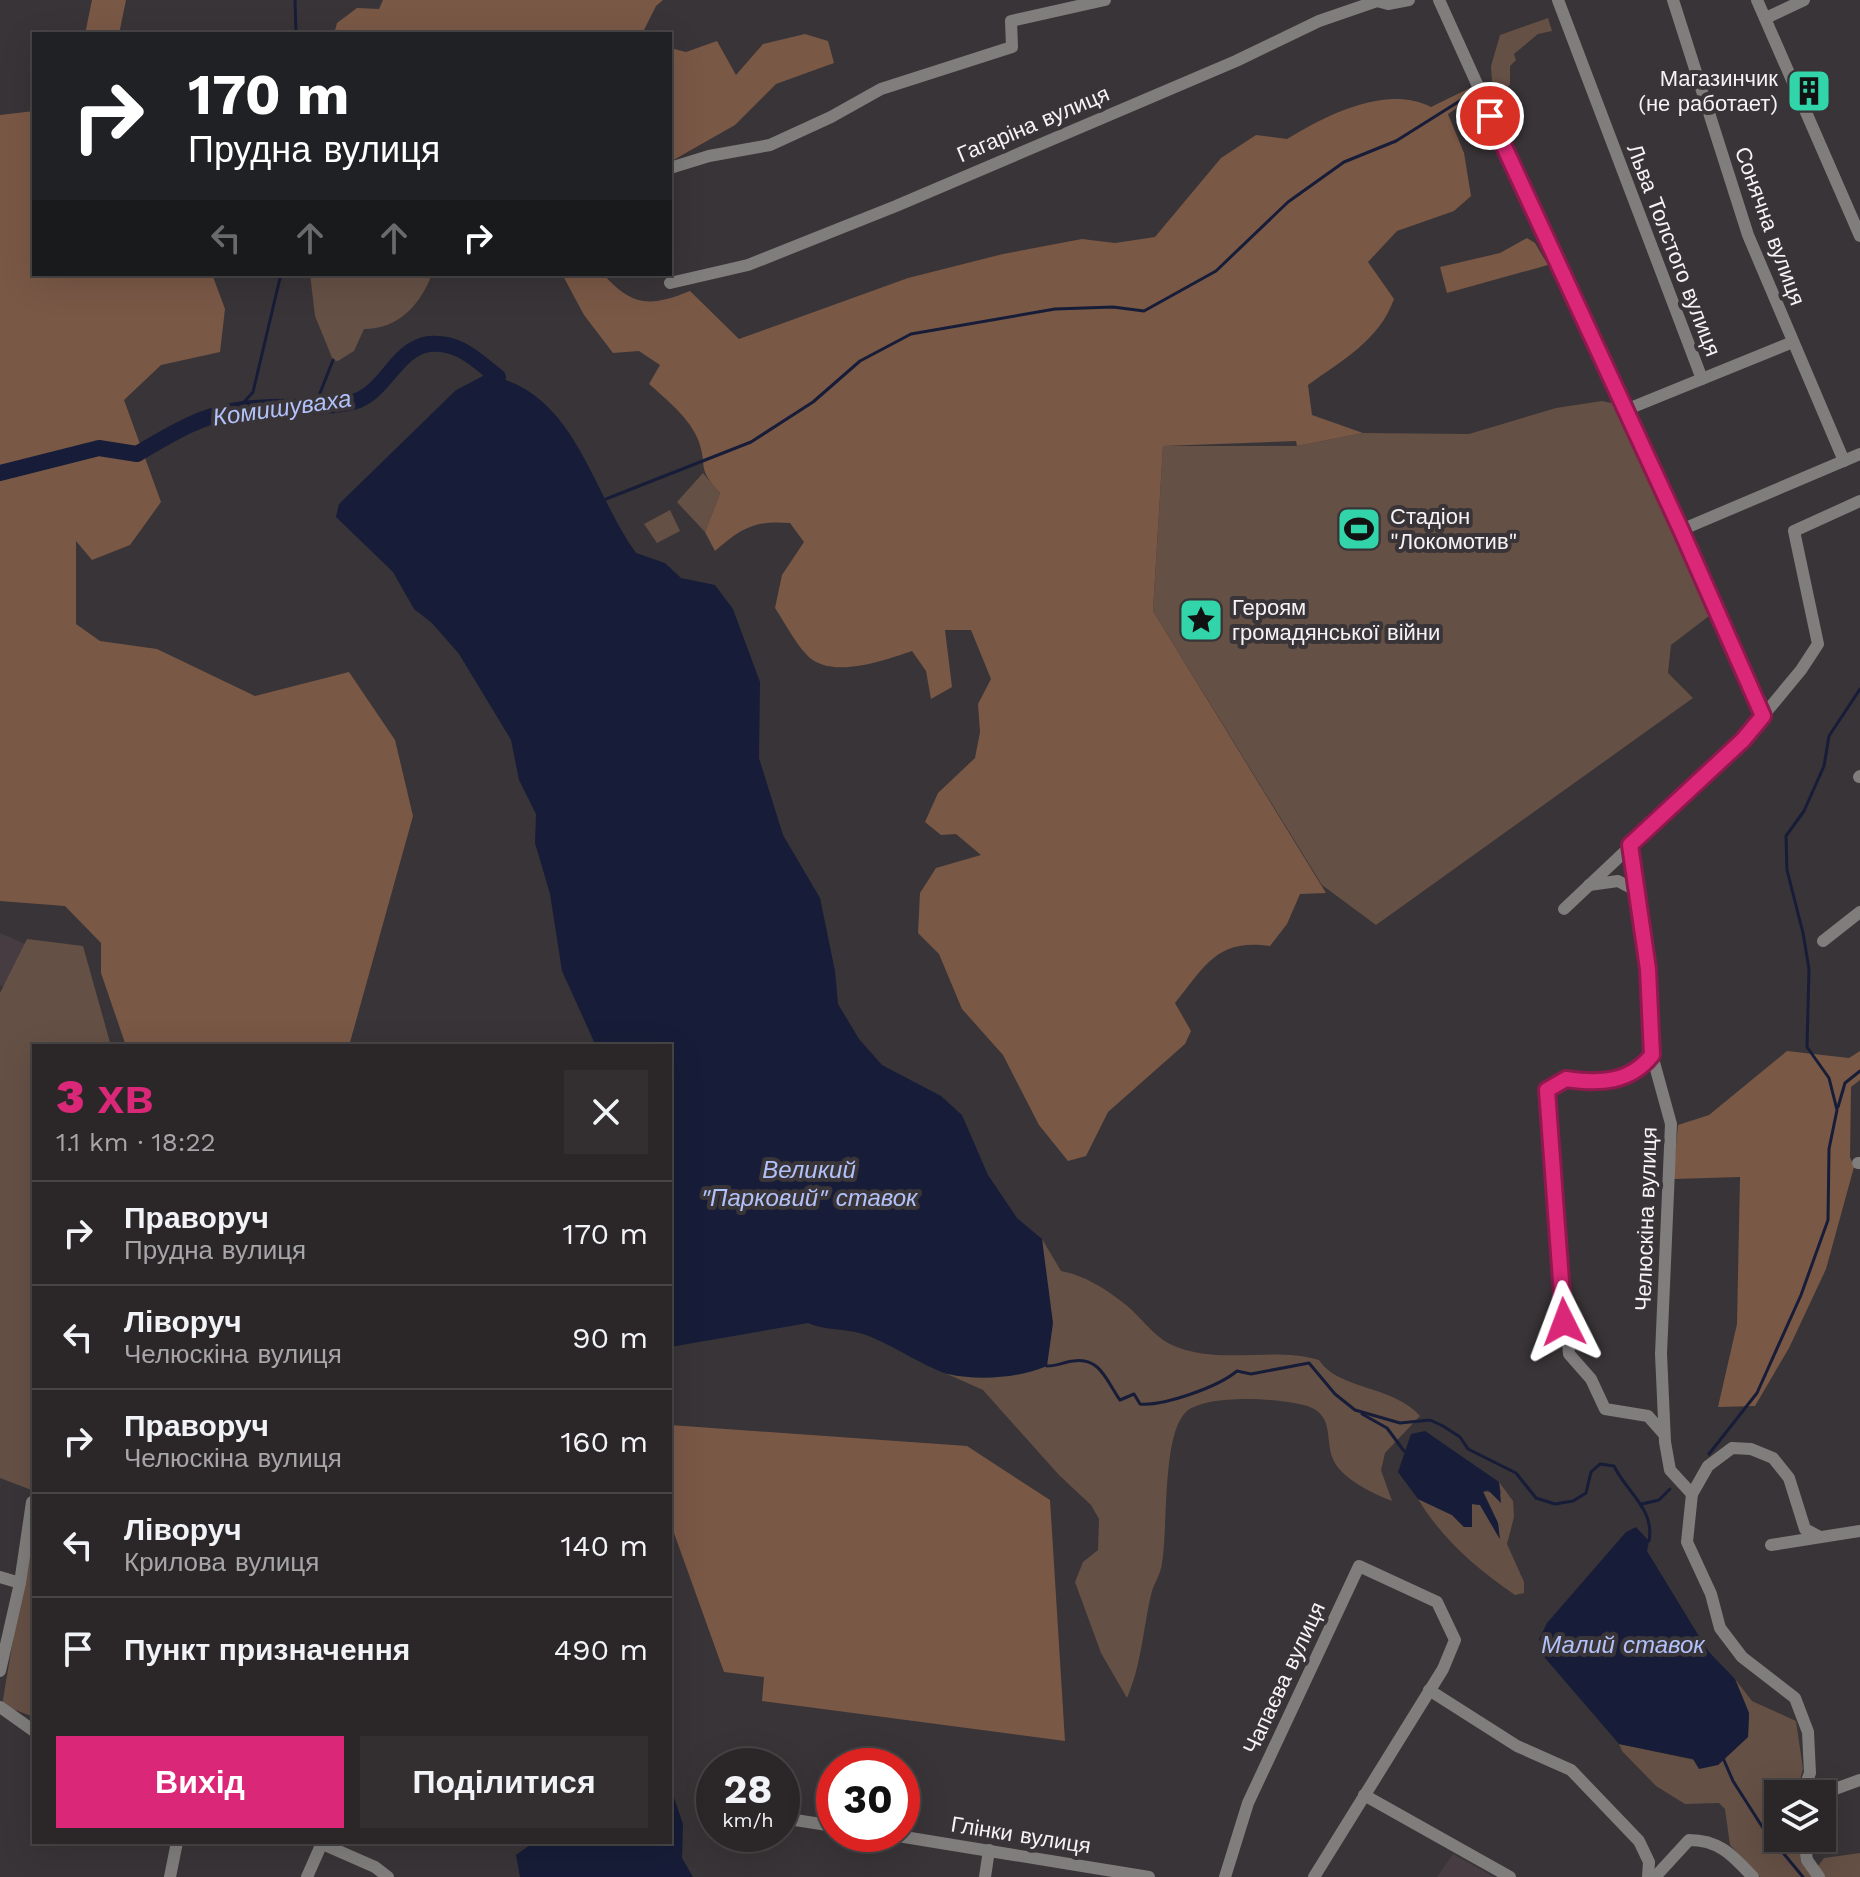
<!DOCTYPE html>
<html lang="uk">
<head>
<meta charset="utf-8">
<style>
  :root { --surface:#2b2729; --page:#332f31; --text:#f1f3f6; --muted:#a6a5a8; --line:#474446; --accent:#db2777 }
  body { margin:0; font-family:"Work Sans",sans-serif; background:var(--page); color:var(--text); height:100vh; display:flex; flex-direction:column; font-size:30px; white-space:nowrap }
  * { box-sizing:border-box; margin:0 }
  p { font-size:26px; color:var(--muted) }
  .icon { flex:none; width:44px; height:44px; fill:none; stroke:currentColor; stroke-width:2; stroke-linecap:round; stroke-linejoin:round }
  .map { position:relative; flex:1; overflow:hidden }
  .sheet { position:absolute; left:32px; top:1044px; width:640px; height:800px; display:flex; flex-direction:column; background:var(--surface); border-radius:0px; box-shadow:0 8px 32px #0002,0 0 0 2px var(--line) }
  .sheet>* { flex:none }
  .guide { position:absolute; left:32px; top:32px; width:640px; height:244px; border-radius:0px; box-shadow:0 8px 32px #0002,0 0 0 2px var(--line); background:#202124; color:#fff; overflow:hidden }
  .fabs { position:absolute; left:1764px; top:1780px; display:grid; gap:16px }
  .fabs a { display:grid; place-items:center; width:72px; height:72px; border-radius:0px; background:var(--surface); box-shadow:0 8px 32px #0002,0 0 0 2px var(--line); font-size:40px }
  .speed { position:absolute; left:696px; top:1748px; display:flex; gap:16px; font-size:40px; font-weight:700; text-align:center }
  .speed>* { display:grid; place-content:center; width:104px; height:104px; border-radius:50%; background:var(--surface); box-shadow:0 8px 32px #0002,0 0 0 2px var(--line); line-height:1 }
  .speed small { font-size:20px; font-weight:400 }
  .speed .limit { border:12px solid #d22; background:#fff; color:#111 }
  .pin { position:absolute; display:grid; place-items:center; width:68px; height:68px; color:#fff; margin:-34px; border:4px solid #fff; border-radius:50%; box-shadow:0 2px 8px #0007 }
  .me { position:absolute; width:88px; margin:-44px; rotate:357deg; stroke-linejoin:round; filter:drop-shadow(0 0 6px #0008) }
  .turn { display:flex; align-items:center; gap:28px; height:168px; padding:0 24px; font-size:36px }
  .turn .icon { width:104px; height:104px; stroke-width:2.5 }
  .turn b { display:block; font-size:56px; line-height:68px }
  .lanes { display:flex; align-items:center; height:76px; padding:0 24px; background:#0003; justify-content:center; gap:40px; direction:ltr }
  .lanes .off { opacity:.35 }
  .round { display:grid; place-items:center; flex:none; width:84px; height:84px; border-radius:0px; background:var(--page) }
  .head { display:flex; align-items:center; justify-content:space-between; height:136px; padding:0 24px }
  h1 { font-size:48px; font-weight:800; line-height:60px; color:var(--accent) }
  .action { display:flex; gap:16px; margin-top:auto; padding:16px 24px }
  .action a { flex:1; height:92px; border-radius:0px; background:var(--accent); color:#fff; font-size:32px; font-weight:800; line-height:92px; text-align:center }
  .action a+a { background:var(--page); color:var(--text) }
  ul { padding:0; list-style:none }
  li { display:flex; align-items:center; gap:24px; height:104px; padding:0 24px; border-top:2px solid var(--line) }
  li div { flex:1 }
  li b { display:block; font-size:30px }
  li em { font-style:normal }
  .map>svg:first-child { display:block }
  .built { fill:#483c43 }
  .green { fill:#655045 }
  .forest { fill:#7a5846 }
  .water { fill:#171d38 }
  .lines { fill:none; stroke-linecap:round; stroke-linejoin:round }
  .stream { stroke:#171d38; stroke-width:3 }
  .river { stroke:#171d38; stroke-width:16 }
  .minor { stroke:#807d7d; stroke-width:12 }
  .route-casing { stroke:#8e194d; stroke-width:20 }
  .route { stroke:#db2777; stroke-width:14 }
  .labels { text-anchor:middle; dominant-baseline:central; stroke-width:8; stroke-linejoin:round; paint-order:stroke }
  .poi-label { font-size:22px; fill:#f7f3f5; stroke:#393437; text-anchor:start }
  .street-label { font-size:22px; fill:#f7f3f5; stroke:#393437 }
  .water-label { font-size:24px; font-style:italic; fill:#b1c1fa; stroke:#393437 }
</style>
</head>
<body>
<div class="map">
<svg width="1860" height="1877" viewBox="0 0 1860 1877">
  <rect width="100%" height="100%" fill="#393437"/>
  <g class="built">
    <polygon points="0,933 36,949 17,992 0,985"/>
    <polygon points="1453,1854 1494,1877 1437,1877"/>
  </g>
  <g class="green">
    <polygon points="1548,18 1552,31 1538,34 1514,54 1516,60 1510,66 1510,84 1501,95 1493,95 1491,66 1500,35"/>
    <path d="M310 274H428L430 279C418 307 397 329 364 329L354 351 338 361 333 360 315 316Z"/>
    <polygon points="1602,401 1616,404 1713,613 1671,645 1668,673 1693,698 1376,925 1322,885 1153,611 1163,446 1297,446 1363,433 1469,434 1556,408"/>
    <polygon points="703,473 720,493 705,532 677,502"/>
    <polygon points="670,510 680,531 657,543 644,524"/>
    <polygon points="27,939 83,946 111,1046 34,1046 34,1491 0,1478 0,993"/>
    <path d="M1042 1239 1061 1271C1084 1275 1108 1290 1126 1305 1141 1317 1154 1337 1172 1345 1219 1366 1271 1346 1319 1360 1338 1390 1393 1385 1420 1416L1385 1453 1381 1470 1392 1501C1374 1494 1340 1478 1333 1459 1325 1440 1334 1417 1310 1407 1285 1398 1204 1393 1185 1413 1162 1437 1168 1529 1162 1563 1161 1573 1155 1582 1152 1591 1143 1627 1142 1664 1127 1698L1101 1653 1075 1582 1083 1562 1098 1550 1099 1519 1091 1505 1059 1475 983 1390 947 1374 1010 1376 1045 1277Z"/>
    <path d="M1499 1482 1513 1501 1514 1517 1507 1544 1524 1582V1593L1515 1595C1477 1569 1442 1539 1418 1499L1452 1515 1464 1527 1472 1504 1480 1505 1499 1538 1498 1523 1483 1491 1501 1494Z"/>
    <polygon points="34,1516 34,1717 2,1705"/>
    <polygon points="1735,1679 1752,1701 1796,1721 1803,1769 1796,1794 1778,1794 1778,1838 1799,1838 1814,1877 1760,1877 1730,1845 1725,1809 1719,1803 1685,1804 1656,1786 1622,1751 1619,1744 1718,1765 1748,1737 1749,1713"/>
    <polygon points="1860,1853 1860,1877 1823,1877 1818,1866 1824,1858"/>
  </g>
  <g class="forest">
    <polygon points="92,0 126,0 119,34 85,34"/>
    <polygon points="383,0 663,0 656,6 642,34 334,34 337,23 357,8 379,9"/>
    <polygon points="805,34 828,41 834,63 776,84 735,125 670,162 670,48 686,52 717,41 736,75 763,44"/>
    <path d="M1472 87 1476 95 1448 114 1464 153 1471 196 1454 211 1397 231 1368 262 1394 299C1379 341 1342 360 1308 385L1312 415 1363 433 1297 446 1296 441 1163 446 1153 611 1326 893 1300 894 1287 924 1270 946C1217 938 1205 966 1175 1003L1191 1031 1185 1044 1108 1112 1086 1156 1068 1161 1039 1125 1003 1055 962 1009 939 954 918 933 920 893 936 868 981 855 956 834 941 835 925 822 938 793 975 758 980 732 978 704 991 679 971 630H945L952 687 931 699 926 671 912 651C885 660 829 681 806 654 794 641 785 623 775 608L782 575 804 542 790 523C755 520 741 528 715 551L705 532 720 493C696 466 708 470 699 442 691 419 666 399 649 384L660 365 639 351 613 353 584 315 562 274H603C633 307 650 307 690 291L739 339 908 278 1003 254 1082 239 1115 243 1155 237 1221 158 1256 135 1287 139C1326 115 1387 84 1431 107Z"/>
    <polygon points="34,111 34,274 212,274 225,309 220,352 161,365 124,400 161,502 130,545 92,560 76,541 76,624 100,641 157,649 255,696 349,672 395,740 413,816 349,1046 126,1046 101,973 101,943 65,906 0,901 0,115"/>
    <polygon points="1527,238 1535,243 1548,265 1447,293 1440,267 1500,253"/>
    <polygon points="1787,1051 1849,1058 1860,1051 1860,1080 1851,1087 1850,1157 1854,1167 1826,1269 1789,1348 1755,1406 1718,1407 1737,1324 1740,1177 1673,1179 1678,1125 1709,1115"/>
    <polygon points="670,1425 967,1446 1050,1500 1065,1741 762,1701 764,1677 724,1672 670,1522"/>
  </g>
  <g class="water">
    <path d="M485 375C574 388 591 491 636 553L665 563 681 578 715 585 733 609 760 682 759 758 783 835 820 898 835 971 838 1004 859 1039 882 1065 941 1096 962 1115 988 1175 1017 1218 1042 1239 1053 1323 1047 1366C1019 1378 979 1381 948 1374 926 1368 890 1343 863 1334 845 1328 826 1331 808 1323L670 1347V1046H596L562 971 550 894 535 843 536 814 519 780 511 740 459 654 432 623 414 609 393 572 336 517 339 504 456 390Z"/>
    <polygon points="1425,1431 1499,1482 1501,1503 1488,1490 1483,1492 1498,1523 1500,1539 1480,1505 1472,1504 1472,1527 1464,1527 1452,1515 1418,1499 1398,1472 1411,1434"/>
    <polygon points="1636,1527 1649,1541 1647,1551 1708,1651 1735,1679 1749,1713 1748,1737 1718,1765 1699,1769 1693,1759 1619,1744 1545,1658 1539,1639 1547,1623 1626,1532"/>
    <polygon points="670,1786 683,1824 682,1858 693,1877 520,1877 516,1855 534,1842 670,1842"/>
  </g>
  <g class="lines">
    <g class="stream">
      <polyline points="295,0 296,34"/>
      <polyline points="315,406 333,360"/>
      <polyline points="237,410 253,392 281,274"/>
      <polyline points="606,499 751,442 813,402 860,361 911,334 1055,309 1113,307 1144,311 1216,271 1288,202 1344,162 1396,141 1474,92"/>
      <polyline points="1838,1107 1845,1083 1860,1071"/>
      <path d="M1047 1366C1057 1366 1064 1362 1073 1361 1100 1356 1107 1382 1120 1400L1134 1394 1140 1404C1164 1406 1218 1387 1237 1371L1251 1374 1309 1363 1335 1394 1355 1410 1400 1423 1430 1420 1443 1426 1460 1437 1468 1449 1516 1473 1536 1498 1555 1504 1573 1501 1586 1493 1591 1472 1600 1464 1614 1466C1627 1493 1655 1509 1649 1541"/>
      <polyline points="1362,1414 1387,1428 1404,1451"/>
      <polyline points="1709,1454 1757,1393 1801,1295 1828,1220 1829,1149 1837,1110 1829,1078 1807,1047 1809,969 1803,933 1787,870 1786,836 1804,811 1824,766 1829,736 1860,689"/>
      <polyline points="1642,1504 1659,1500 1670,1489"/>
      <polyline points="1723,1758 1733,1781 1765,1831 1803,1877"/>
    </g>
    <path class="river" d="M0 473 99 448 137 454C169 435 199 416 237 410 275 403 315 411 353 402 386 393 395 349 429 344 459 341 476 360 498 377"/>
    <g class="minor">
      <polyline points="1439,0 1763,716"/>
      <polyline points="1558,0 1702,379"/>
      <polyline points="1673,0 1748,235 1844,461"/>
      <polyline points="1757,0 1860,236"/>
      <polyline points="1766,18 1804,0"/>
      <polyline points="670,168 709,156 770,145 831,117 881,89 1012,47 1011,21 1105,0"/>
      <polyline points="670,283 748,265 896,206 1236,61 1319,21 1377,1 1388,4 1409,0"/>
      <polyline points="1623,411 1793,342"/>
      <polyline points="1681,530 1860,454"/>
      <polyline points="1859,777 1860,776"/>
      <polyline points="1630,845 1648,969 1652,1055 1671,1124 1661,1354 1665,1442 1670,1470 1692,1494"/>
      <polyline points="1589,885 1618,881 1637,891"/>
      <polyline points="1564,909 1743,740 1801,670 1818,644 1794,531 1860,501"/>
      <polyline points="1823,941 1860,912"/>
      <path d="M1652 1055C1630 1083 1599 1084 1566 1079L1547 1090 1569 1354 1591 1379 1605 1409 1648 1416 1664 1434"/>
      <polyline points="1858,1163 1860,1163"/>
      <polyline points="1771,1545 1860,1531"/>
      <polyline points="0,1577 20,1583"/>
      <polyline points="0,1671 20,1583 32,1502"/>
      <polyline points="1429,1690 1517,1746 1571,1770 1639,1841 1649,1862 1648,1877"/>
      <polyline points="0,1707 34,1731"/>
      <polyline points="1802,1794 1810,1773 1808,1732 1795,1698 1742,1657 1720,1628 1711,1594 1687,1542 1692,1494 1708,1466 1732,1448 1751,1449 1773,1458 1789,1478 1805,1529 1820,1537"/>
      <polyline points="1821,1794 1860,1780"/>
      <polyline points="1364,1795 1510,1877"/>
      <polyline points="782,1818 834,1826"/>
      <polyline points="886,1834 1149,1877"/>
      <polyline points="1804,1838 1807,1860 1819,1877"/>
      <polyline points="318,1842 375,1867 388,1877"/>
      <polyline points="170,1877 177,1842"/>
      <polyline points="307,1877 322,1843"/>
      <polyline points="985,1877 989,1850"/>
      <polyline points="1225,1877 1248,1803 1359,1566 1437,1602 1455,1640 1443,1669 1314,1877"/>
      <path d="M1655 1877 1689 1840C1720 1840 1733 1856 1753 1877"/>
    </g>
  </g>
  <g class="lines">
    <g class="route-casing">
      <path id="route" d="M1490 116 1681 530 1763 716 1743 740 1630 845 1648 969 1652 1055C1630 1083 1599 1084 1566 1079L1547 1090 1564 1322"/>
    </g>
    <use href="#route" class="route"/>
  </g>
  <defs>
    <g id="building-square" transform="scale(2.3)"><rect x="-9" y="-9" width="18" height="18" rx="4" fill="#32d4a9" stroke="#393437"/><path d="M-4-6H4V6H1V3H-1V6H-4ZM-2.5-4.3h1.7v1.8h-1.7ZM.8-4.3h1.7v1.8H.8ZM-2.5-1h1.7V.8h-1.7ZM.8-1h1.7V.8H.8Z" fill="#111"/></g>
    <g id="stadium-square" transform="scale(2.3)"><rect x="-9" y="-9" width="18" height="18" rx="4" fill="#32d4a9" stroke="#393437"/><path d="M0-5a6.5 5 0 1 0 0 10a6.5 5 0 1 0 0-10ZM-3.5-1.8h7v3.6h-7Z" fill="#111"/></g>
    <g id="sight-square" transform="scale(2.3)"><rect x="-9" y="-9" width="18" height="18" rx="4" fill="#32d4a9" stroke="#393437"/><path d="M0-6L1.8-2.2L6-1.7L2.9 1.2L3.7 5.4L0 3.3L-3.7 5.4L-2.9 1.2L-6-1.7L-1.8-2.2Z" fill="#111"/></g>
  </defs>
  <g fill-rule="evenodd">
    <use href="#building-square" x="1809" y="91"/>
    <use href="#stadium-square" x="1359" y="529"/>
    <use href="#sight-square" x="1201" y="620"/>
  </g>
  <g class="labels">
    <g class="poi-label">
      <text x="1778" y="78" text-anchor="end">Магазинчик<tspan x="1778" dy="25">(не работает)</tspan></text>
      <text x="1390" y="516">Стадіон<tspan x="1390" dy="25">"Локомотив"</tspan></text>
      <text x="1232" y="607">Героям<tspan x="1232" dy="25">громадянської війни</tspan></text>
    </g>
    <g class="street-label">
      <text transform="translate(1033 124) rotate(-23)">Гагаріна вулиця</text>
      <text transform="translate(1770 226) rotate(70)">Сонячна вулиця</text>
      <text transform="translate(1674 250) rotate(69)">Льва Толстого вулиця</text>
      <text transform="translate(1646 1219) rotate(-88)">Челюскіна вулиця</text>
      <text transform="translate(1284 1678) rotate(-65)">Чапаєва вулиця</text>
      <text transform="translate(1021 1835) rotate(9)">Глінки вулиця</text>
    </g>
    <g class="water-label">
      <text transform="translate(282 408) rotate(-8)">Комишуваха</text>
      <text x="809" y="1170">Великий<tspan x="809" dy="28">"Парковий" ставок</tspan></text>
      <text x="1623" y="1645">Малий ставок</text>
    </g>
  </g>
</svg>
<div class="fabs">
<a><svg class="icon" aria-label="layers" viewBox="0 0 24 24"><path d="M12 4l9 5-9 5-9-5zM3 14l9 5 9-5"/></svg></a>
</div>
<div class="speed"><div>28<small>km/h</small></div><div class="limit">30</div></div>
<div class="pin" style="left:1490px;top:116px;background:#d93025"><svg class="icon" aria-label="arrive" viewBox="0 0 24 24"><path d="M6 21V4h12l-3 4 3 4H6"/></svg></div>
<svg class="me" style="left:1564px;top:1322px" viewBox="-20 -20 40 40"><path d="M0-17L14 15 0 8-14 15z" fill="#db2777" stroke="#fff" stroke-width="4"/></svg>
<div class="guide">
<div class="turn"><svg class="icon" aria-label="right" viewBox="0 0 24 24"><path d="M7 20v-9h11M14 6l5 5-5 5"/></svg><div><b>170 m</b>Прудна вулиця</div></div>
<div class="lanes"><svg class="icon off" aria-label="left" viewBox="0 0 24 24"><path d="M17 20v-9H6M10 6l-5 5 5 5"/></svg><svg class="icon off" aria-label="ahead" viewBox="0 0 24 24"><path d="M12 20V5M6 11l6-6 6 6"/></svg><svg class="icon off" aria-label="ahead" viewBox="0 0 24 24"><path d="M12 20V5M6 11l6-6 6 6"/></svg><svg class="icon" aria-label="right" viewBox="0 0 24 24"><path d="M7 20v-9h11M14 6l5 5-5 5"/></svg></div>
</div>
<section class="sheet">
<div class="head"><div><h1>3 хв</h1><p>1.1 km · 18:22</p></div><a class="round"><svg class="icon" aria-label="close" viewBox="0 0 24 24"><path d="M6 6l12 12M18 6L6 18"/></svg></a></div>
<ul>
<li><svg class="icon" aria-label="right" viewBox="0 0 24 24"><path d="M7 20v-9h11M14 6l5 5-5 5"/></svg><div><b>Праворуч</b><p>Прудна вулиця</p></div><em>170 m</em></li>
<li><svg class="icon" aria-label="left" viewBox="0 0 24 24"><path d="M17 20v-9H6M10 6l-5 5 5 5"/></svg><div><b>Ліворуч</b><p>Челюскіна вулиця</p></div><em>90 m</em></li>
<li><svg class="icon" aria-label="right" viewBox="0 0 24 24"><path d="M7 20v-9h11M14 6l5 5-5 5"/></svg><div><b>Праворуч</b><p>Челюскіна вулиця</p></div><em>160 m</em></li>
<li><svg class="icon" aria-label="left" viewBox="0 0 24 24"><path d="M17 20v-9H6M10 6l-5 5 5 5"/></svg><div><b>Ліворуч</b><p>Крилова вулиця</p></div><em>140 m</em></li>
<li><svg class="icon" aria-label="arrive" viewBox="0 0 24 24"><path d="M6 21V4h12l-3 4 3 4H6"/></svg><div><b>Пункт призначення</b></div><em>490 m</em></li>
</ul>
<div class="action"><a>Вихід</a><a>Поділитися</a></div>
</section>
</div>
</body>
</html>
